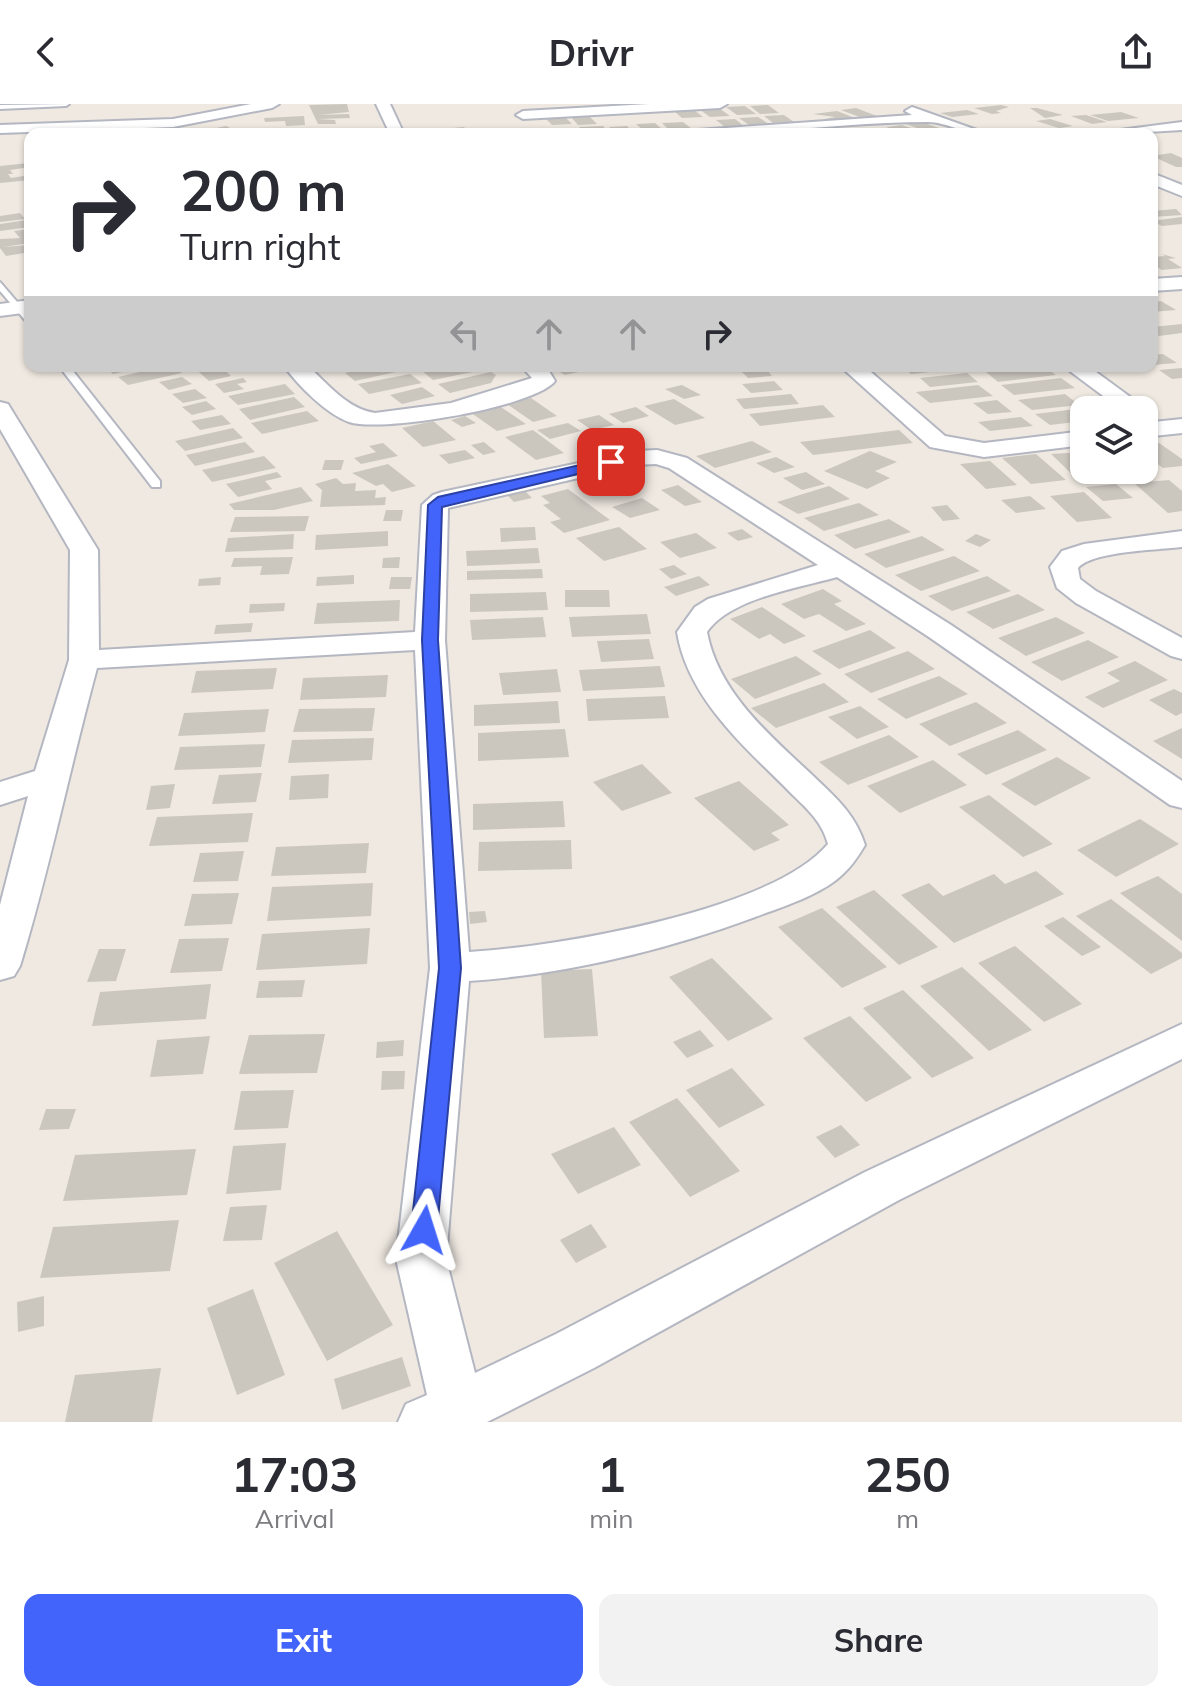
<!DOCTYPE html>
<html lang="en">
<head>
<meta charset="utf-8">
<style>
  :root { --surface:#fff; --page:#f2f2f3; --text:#2b2b33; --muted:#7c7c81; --accent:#4264fb }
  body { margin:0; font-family:Mulish,sans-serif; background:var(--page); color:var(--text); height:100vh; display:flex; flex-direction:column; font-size:30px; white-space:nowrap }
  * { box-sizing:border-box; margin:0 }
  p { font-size:26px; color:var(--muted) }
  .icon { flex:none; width:44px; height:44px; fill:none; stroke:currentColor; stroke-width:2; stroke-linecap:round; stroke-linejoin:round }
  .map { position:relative; height:1318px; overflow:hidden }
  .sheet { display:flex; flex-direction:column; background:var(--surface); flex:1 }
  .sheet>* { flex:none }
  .guide { position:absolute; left:24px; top:24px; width:1134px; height:244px; border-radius:16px; box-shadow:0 2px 6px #0004; background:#fff; color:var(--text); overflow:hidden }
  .tools { position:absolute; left:1070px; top:292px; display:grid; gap:16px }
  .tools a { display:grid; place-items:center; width:88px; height:88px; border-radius:16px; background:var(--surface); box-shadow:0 2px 6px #0004; font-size:40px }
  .pin { position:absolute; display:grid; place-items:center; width:68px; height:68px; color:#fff; margin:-34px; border-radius:16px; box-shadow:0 4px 12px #0006 }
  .me { position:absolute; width:88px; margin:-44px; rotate:6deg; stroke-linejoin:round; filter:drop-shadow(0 0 6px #0008) }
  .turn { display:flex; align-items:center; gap:28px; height:168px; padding:0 24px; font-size:36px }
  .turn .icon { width:104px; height:104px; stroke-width:2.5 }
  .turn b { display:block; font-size:56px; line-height:68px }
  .lanes { display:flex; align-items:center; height:76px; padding:0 24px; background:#0003; justify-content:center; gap:40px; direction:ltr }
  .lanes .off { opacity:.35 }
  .eta { display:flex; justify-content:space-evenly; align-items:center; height:136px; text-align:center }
  .eta b { font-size:48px; font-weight:700; line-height:56px }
  .action { display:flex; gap:16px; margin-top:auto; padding:16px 24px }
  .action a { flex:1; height:92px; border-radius:16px; background:var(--accent); color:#fff; font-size:32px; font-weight:700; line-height:92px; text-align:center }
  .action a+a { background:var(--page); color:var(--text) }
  header { display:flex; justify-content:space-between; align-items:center; height:104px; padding:0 24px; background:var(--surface); font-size:36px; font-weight:700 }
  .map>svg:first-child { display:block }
  .building { fill:#cbc7bf }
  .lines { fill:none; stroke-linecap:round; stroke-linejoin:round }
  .service-casing { stroke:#b4b7c1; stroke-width:4 }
  .minor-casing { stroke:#b4b7c1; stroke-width:4 }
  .service { fill:#fff; fill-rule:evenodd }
  .minor { fill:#fff; fill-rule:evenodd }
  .route { fill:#4264fb; stroke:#2b41a3; stroke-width:2 }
</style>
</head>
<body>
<header><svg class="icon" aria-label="back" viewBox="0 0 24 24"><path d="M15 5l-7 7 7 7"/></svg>Drivr<svg class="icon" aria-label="share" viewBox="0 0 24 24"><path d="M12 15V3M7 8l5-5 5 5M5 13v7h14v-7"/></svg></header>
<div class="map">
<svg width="1182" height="1318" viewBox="0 0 1182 1318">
  <rect width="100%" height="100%" fill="#efe9e1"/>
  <g class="building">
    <polygon points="347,0 349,8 318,11 349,10 350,14 318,15 335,16 336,20 318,20 309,1"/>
    <polygon points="768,1 779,9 760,10 750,2"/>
    <polygon points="1001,1 1009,3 996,7 1001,9 992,10 974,4"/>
    <polygon points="745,2 756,10 737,11 726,3"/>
    <polygon points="719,4 730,12 710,13 699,5"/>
    <polygon points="856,4 877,12 862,14 841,6"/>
    <polygon points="1030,4 1037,4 1063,11 1045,14"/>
    <polygon points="694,6 703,13 682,14 674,7"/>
    <polygon points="967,6 979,10 952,13 940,9"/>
    <polygon points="837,7 855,14 826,17 825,15 835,13 813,10"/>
    <polygon points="1121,8 1139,14 1108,17 1090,11"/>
    <polygon points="784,11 794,18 773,19 764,12"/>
    <polygon points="1086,11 1107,18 1092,20 1071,12"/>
    <polygon points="304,12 305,21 286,22 285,17 265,18 264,14"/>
    <polygon points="589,12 597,20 578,21 571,13"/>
    <polygon points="565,13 572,20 552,21 545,14"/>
    <polygon points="758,13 769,20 749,21 739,14"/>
    <polygon points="735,15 744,22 725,23 716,16"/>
    <polygon points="1050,15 1073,22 1059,24 1036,17"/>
    <polygon points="683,18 692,25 669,26 662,19"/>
    <polygon points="922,18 942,25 925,27 906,20"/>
    <polygon points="655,19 664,27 645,28 636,20"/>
    <polygon points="902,21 922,28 906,30 886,23"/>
    <polygon points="226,22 241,29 206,30 202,27"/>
    <polygon points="603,22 610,30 585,30 579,23"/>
    <polygon points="627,22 634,29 616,30 609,23"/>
    <polygon points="464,23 469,30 434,30 432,26"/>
    <polygon points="357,24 359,29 320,30 319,27"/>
    <polygon points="1171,49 1182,54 1182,63 1176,63 1152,52"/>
    <polygon points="29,59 30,63 10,66 13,70 8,70 11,74 30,71 30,76 0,79 0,62"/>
    <polygon points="1176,105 1182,111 1152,113 1152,107"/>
    <polygon points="20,109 25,115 0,118 0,112"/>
    <polygon points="1182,113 1182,120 1162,122 1152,117"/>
    <polygon points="27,116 30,123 0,127 0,120"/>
    <polygon points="30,125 30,139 3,143 30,141 30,148 6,152 0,144 0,135 20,134 14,127"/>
    <polygon points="1162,150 1176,154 1168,155 1182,164 1162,166 1152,160 1152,153 1165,152"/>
    <polygon points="1161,197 1176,206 1152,208 1152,198"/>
    <polygon points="1182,220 1182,229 1159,232 1152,227 1152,223"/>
    <polygon points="1163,250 1177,259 1152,261 1152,251"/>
    <polygon points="104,262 144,262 144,263 113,270"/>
    <polygon points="166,262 173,262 182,269 128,281 118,273"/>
    <polygon points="379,262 399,262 405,266 355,277 345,269"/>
    <polygon points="442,262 484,262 487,265 433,276 421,266"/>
    <polygon points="549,262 599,262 600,263 565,271"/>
    <polygon points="902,262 966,262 966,264 911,270"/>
    <polygon points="1043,262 1056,271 998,278 986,268"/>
    <polygon points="227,263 232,267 227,268 231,272 209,277 199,268"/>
    <polygon points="1182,264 1182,274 1172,275 1159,266"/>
    <polygon points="766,265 772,272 748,274 741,267"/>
    <polygon points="491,268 496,271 491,279 450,289 438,280"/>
    <polygon points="967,269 978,278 930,283 920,274"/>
    <polygon points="410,270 422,279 369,290 358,280"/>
    <polygon points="182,273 192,280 169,286 159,278"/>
    <polygon points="243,274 247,278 237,280 244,285 224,289 215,280"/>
    <polygon points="1061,274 1075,284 1014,291 1001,281"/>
    <polygon points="774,277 783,286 751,289 742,280"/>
    <polygon points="285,280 295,290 238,301 228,292"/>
    <polygon points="682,281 701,291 684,295 665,285"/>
    <polygon points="978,281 993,292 930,299 916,288"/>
    <polygon points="422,283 435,292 402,300 390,291"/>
    <polygon points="195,285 207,294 183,299 172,290"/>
    <polygon points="791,290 799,300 744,305 736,295"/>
    <polygon points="1065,290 1079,301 1032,306 1018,296"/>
    <polygon points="294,293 305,303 250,316 239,305"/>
    <polygon points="531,294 557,312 533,318 507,300"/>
    <polygon points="674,295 705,314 675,321 644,302"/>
    <polygon points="997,296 1012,308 988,310 973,299"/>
    <polygon points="206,297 216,305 192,311 182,303"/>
    <polygon points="498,301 526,320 497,327 470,308"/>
    <polygon points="823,301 835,313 760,322 749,310"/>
    <polygon points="636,303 649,312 623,319 609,310"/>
    <polygon points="1084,304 1084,317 1050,321 1035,310"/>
    <polygon points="307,307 319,317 262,330 251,319"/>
    <polygon points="222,311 231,320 200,326 191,317"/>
    <polygon points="599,311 614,321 592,326 577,316"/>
    <polygon points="465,312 476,319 462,323 451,316"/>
    <polygon points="1021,313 1033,322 990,327 978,318"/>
    <polygon points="433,317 456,336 423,343 402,324"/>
    <polygon points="568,319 581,327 550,335 537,326"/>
    <polygon points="233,324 243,334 185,347 175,337"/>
    <polygon points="533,326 564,349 536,356 505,333"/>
    <polygon points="899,326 913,339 813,351 800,338"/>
    <polygon points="752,337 772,348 715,364 696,352"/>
    <polygon points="245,338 255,348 195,362 186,351"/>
    <polygon points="484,338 496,348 483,351 471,341"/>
    <polygon points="383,339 398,352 361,360 354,354 376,348 369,342"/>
    <polygon points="1159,339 1182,355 1182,362 1163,364 1144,350 1144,340"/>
    <polygon points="465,346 475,354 449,360 439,351"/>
    <polygon points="870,347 897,358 875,367 890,374 867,385 824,367"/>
    <polygon points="1084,348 1084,366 1104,366 1110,372 1077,375 1051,350"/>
    <polygon points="1036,350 1066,376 1031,380 1002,354"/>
    <polygon points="264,352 276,364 212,378 202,366"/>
    <polygon points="776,353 795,363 774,369 756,359"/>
    <polygon points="325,356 344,356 341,366 322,366"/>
    <polygon points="990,357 1017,381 986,385 960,360"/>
    <polygon points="388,360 416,382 392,388 383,380 376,382 352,369"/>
    <polygon points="277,368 282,373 265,377 272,385 238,393 226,380"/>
    <polygon points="806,368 825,380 802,386 783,374"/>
    <polygon points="336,374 343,380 356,379 355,387 376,386 375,394 386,393 385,401 320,403 322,386 315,380"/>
    <polygon points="1169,376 1182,387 1182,407 1168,409 1134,379"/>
    <polygon points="1116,380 1133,394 1103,397 1086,383"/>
    <polygon points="678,381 702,398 685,402 661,386"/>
    <polygon points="829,382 850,395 798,410 777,398"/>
    <polygon points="301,383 313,397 274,406 234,406 229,400"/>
    <polygon points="568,385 610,416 564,429 550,418 561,415 543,401 550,399 541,392"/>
    <polygon points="525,387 532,394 514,398 507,391"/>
    <polygon points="1084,388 1112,414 1077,418 1050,392"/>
    <polygon points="1030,392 1046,405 1016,409 1001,396"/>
    <polygon points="642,394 660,406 630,414 612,403"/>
    <polygon points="859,399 879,411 824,427 804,414"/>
    <polygon points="947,401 960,415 943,417 931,403"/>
    <polygon points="386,406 403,406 401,417 383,417"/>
    <polygon points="309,412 305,427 230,428 235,413"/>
    <polygon points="889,415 911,428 855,445 834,431"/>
    <polygon points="535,423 536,436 501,438 500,424"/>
    <polygon points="619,423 647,445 604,457 576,434"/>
    <polygon points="742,425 753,433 738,437 727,429"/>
    <polygon points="388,427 388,442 315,446 316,431"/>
    <polygon points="696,429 717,444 680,454 660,438"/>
    <polygon points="294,430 293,445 225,448 228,434"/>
    <polygon points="976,430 991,436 980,443 965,437"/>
    <polygon points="922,432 945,446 886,464 864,450"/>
    <polygon points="538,444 540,459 467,462 466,447"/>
    <polygon points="954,452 980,467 921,487 895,471"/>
    <polygon points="293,453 289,470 260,471 262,462 231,463 234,454"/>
    <polygon points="400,453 399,464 382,464 383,454"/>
    <polygon points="674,461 687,470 671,475 659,465"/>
    <polygon points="542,465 543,474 467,476 467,467"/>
    <polygon points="354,471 354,480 316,482 317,473"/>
    <polygon points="699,472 710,481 676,492 664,483"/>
    <polygon points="987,472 1011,487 952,507 928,492"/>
    <polygon points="221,473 220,481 198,482 199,475"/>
    <polygon points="391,473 412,473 410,485 389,485"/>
    <polygon points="823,485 842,497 834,500 866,520 846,527 819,510 804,515 781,500"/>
    <polygon points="565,486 609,486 610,503 565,503"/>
    <polygon points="546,488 548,506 470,508 470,490"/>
    <polygon points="1018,490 1045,506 993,525 966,508"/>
    <polygon points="400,496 399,517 314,520 317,499"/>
    <polygon points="285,499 284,507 249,509 250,500"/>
    <polygon points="762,503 806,532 784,540 770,530 759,535 730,515"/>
    <polygon points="647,510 651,530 572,533 569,513"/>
    <polygon points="543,513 546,533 472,536 470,516"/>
    <polygon points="1056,513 1085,529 1026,552 998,534"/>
    <polygon points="253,519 251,528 214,530 216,521"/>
    <polygon points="870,526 896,544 839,565 812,547"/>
    <polygon points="649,535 654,555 601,558 597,537"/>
    <polygon points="1088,536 1119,553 1062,577 1031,558"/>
    <polygon points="908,547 935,565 871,589 844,570"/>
    <polygon points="796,552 822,570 755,595 731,575"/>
    <polygon points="1135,557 1168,576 1103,604 1085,593 1120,577 1107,569"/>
    <polygon points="660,562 665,583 583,587 579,566"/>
    <polygon points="277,564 273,585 191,589 196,567"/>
    <polygon points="557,565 561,588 503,591 499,569"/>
    <polygon points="388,571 386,593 300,596 303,574"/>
    <polygon points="939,572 968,590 906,615 877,595"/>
    <polygon points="824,579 849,598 776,624 751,604"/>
    <polygon points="1174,585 1182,589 1182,609 1176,612 1149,596"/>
    <polygon points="665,592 669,614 588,617 586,595"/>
    <polygon points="558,597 560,619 474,622 474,601"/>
    <polygon points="976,598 1007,619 950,642 919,620"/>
    <polygon points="860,602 889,623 857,635 828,613"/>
    <polygon points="375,604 372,627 293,628 299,605"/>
    <polygon points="269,605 265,628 178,632 184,609"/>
    <polygon points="1182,624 1182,655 1153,637"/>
    <polygon points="565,625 569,653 478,657 478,629"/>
    <polygon points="1018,626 1047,646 986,671 957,650"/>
    <polygon points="889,631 919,653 848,681 819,658"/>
    <polygon points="374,634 372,656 288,659 292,636"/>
    <polygon points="265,640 261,663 174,666 180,643"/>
    <polygon points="1057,653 1091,674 1035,702 1001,680"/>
    <polygon points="933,656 967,681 900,709 867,682"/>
    <polygon points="642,660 672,689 622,707 593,678"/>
    <polygon points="262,669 256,698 212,700 219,671"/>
    <polygon points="329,670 328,694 289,696 291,672"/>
    <polygon points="739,677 789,721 771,729 780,736 754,747 694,694"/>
    <polygon points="175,680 170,704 146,706 151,682"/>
    <polygon points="989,691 1053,740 1023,753 959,703"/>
    <polygon points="563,697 565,723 473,726 473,700"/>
    <polygon points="253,709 248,738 149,742 157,713"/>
    <polygon points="1140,715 1179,740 1116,773 1077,746"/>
    <polygon points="571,736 572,765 478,767 479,738"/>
    <polygon points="369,739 366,769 271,772 276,743"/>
    <polygon points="244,747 238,777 193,778 200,749"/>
    <polygon points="1036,767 1064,790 954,839 901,791 929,779 943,792 994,770 1005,780"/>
    <polygon points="1158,772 1182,790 1182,837 1120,789"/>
    <polygon points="373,779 371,812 267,817 272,783"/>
    <polygon points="874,786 938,843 899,861 836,803"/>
    <polygon points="239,789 232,820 184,822 192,790"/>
    <polygon points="1111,795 1182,849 1182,854 1151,870 1076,812"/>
    <polygon points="822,804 887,863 842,884 778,823"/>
    <polygon points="485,807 487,818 470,820 469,808"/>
    <polygon points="1063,813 1101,843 1082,852 1044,822"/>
    <polygon points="370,824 367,860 256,866 262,830"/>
    <polygon points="229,834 222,867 170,869 179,835"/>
    <polygon points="1015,842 1082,900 1044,918 978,859"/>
    <polygon points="99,845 126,845 116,877 87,878"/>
    <polygon points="712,854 773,915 728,937 669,873"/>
    <polygon points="962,863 1032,926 989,947 920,882"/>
    <polygon points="592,865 598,932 544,934 541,867"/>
    <polygon points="305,876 302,893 256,894 259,877"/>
    <polygon points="211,880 206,915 92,922 100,888"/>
    <polygon points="903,886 974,954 932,974 863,904"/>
    <polygon points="850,912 912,974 866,998 803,934"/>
    <polygon points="700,926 714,942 687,954 673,938"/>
    <polygon points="325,930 317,969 239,970 249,931"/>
    <polygon points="210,932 203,970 150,973 157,936"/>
    <polygon points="404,936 403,952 376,954 377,938"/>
    <polygon points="732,964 765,1001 719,1024 686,986"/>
    <polygon points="382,967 405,967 404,985 381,986"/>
    <polygon points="294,986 288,1024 234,1026 241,987"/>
    <polygon points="677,994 740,1067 690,1093 629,1018"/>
    <polygon points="46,1005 76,1005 69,1025 39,1026"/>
    <polygon points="841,1021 860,1041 835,1054 816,1033"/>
    <polygon points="614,1023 641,1061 578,1090 551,1050"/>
    <polygon points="286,1039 281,1086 226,1090 233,1042"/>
    <polygon points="196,1045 187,1091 63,1097 75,1051"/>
    <polygon points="267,1101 262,1136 223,1137 230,1103"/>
    <polygon points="179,1116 170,1167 40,1174 53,1123"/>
    <polygon points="591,1120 607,1143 576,1159 560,1136"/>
    <polygon points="337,1127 393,1221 327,1257 274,1159"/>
    <polygon points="253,1185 285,1271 237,1291 207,1204"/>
    <polygon points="44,1192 44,1222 18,1228 17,1198"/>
    <polygon points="402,1253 411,1282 342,1306 334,1275"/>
    <polygon points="161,1264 152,1318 65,1318 75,1271"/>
  </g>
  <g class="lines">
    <g class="service-casing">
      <g id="service">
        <polygon points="69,0 66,2 0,5 0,1"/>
        <polygon points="0,178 30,213 30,222 0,187"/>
        <polygon points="59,262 69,262 160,377 160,383 152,383"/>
      </g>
    </g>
    <g class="minor-casing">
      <g id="minor">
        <polygon points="251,0 279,0 272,4 173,23 0,29 0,21 173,15"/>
        <polygon points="376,0 390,0 404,30 390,30"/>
        <polygon points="649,0 727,0 720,4 523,15 516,11 523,7"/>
        <path d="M912 3 988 30C964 30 946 18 928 18 850 18 771 30 691 30L698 26 912 11 905 7Z"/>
        <polygon points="1182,18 1182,26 1113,30 1120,26"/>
        <polygon points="1152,69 1182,81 1182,92 1152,80"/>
        <polygon points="1182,173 1182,185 1152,187 1152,175"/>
        <polygon points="30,196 30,208 0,212 0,200"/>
        <path d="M284 262H308C328 280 347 305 375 309L451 299 532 274 521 262H546L555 277C535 303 382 329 349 318 326 310 298 281 284 262Z"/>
        <polygon points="840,262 864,262 945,332 984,339 1084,327 1084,341 984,353 930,343"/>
        <polygon points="1063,262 1088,262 1148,306 1144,311 1144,306 1122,306"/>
        <path d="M0 298 8 300 11 305 98 446 99 546 415 528 422 401 433 391 442 388 635 347 657 346 687 354 951 521 1182 677V704L1170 701 929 533 837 473C799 484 730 494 707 528 718 587 768 630 810 669 834 692 855 709 865 741 859 751 852 762 843 770 823 790 782 803 755 813 663 847 567 870 469 877L446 1155 475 1269 556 1230 865 1068 1182 920V955L899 1096 594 1264 487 1318H398L406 1300 427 1291 396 1155 430 864 415 546 97 564C70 663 50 764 20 862L14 872 0 876V801L28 692 0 701V678L35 667 69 556 70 446 0 325ZM656 360 669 364 818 461 708 495 695 503 677 528C687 591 740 639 784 682 802 701 821 714 828 740 772 807 556 843 469 848L445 536 448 404 635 361Z"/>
        <polygon points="1182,315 1182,329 1144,333 1144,319"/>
        <path d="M1182 427V443C1159 446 1092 447 1078 464L1080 475 1096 487 1182 534V555L1171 552 1076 499 1057 484 1050 463 1062 447 1084 440Z"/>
      </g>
    </g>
    <use href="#service" class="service"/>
    <use href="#minor" class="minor"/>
  </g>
  <polygon class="route" points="611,354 617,358 615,361 442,403 438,536 461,864 437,1126 433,1134 424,1137 414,1134 411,1126 439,864 422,536 428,401 438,393"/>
</svg>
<div class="tools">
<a><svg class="icon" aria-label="layers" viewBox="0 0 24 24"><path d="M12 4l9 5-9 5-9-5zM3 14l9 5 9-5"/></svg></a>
</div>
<div class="pin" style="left:611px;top:358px;background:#d93025"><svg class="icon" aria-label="arrive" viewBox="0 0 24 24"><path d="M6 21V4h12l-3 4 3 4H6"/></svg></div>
<svg class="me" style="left:424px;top:1126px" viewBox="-20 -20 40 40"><path d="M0-17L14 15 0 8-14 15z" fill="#4264fb" stroke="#fff" stroke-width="4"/></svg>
<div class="guide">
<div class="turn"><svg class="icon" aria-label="right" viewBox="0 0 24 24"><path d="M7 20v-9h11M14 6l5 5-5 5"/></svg><div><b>200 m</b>Turn right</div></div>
<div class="lanes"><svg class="icon off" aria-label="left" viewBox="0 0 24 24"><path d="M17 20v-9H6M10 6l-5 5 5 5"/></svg><svg class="icon off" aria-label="ahead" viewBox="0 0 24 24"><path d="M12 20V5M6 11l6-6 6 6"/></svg><svg class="icon off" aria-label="ahead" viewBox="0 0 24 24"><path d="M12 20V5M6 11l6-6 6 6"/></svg><svg class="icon" aria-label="right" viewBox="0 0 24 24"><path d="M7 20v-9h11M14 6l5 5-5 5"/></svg></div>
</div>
</div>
<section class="sheet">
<div class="eta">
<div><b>17:03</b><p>Arrival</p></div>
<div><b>1</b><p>min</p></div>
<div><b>250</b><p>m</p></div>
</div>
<div class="action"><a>Exit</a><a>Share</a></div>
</section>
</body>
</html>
